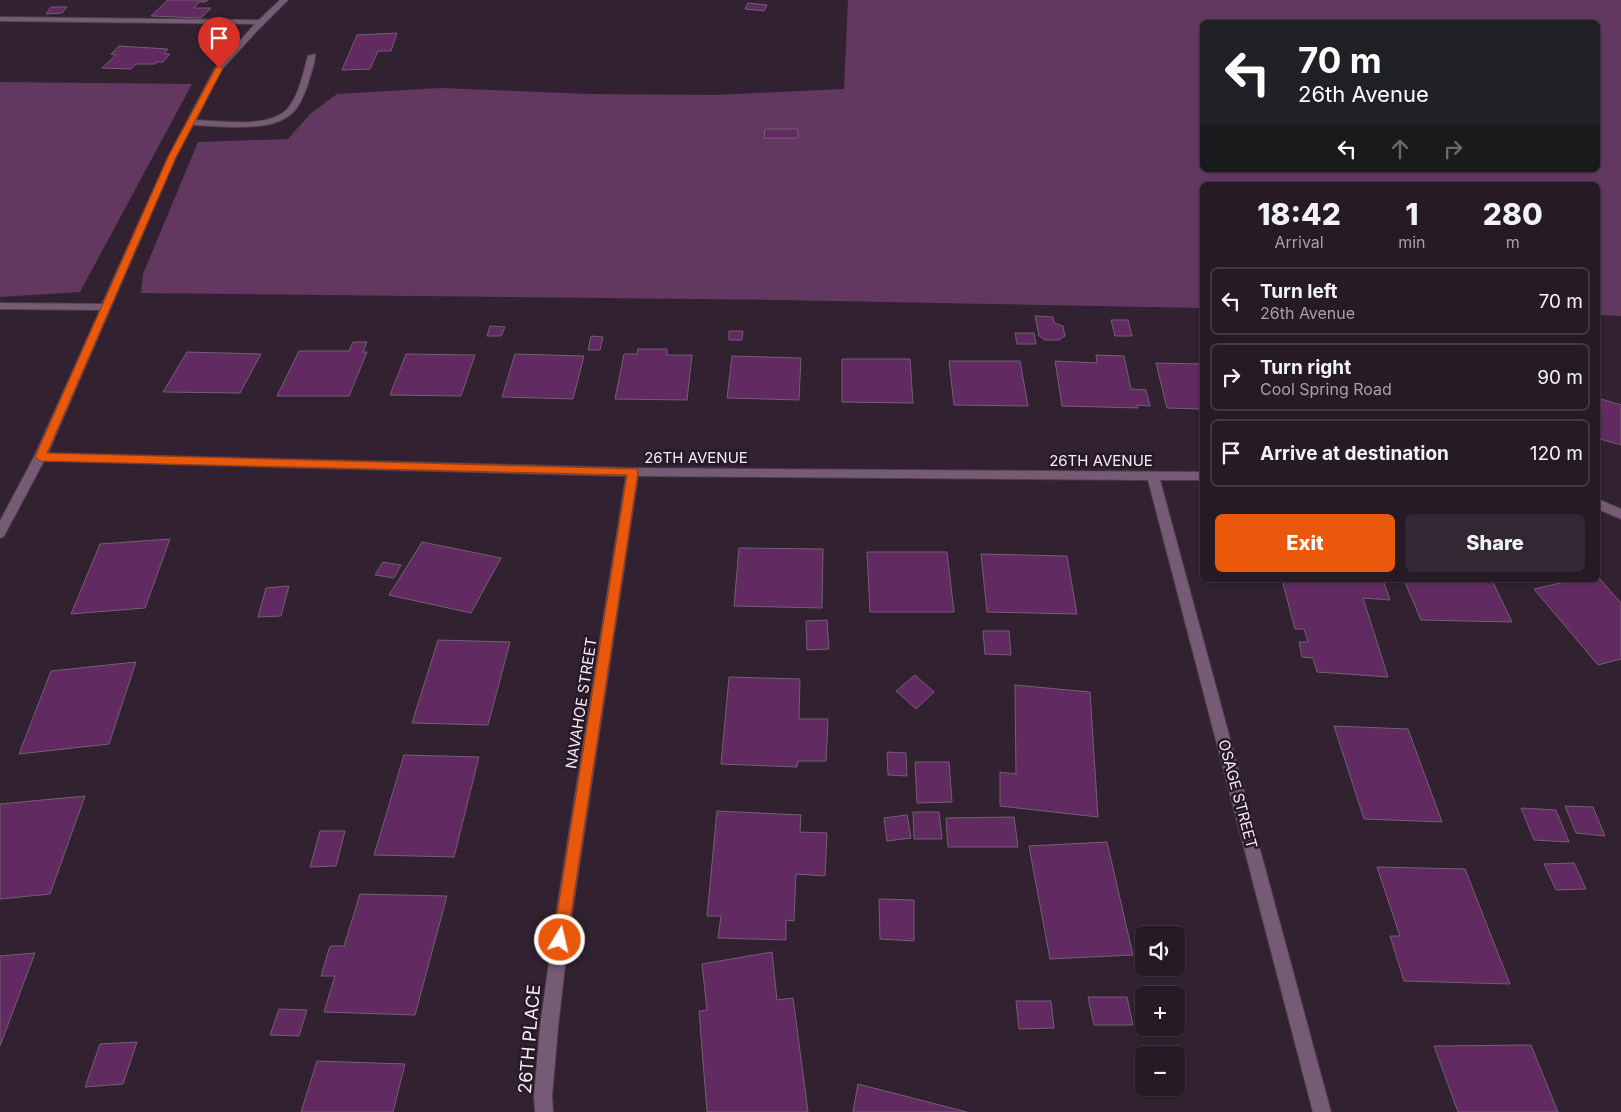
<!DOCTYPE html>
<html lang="en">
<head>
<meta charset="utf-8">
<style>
  :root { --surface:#261a25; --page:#322732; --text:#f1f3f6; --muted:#a4a1a7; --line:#423842; --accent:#ea580c }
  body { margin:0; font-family:Inter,sans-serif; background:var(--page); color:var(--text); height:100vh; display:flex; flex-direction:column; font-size:19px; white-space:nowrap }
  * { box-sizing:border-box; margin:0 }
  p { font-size:16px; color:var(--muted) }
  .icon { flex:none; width:28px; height:28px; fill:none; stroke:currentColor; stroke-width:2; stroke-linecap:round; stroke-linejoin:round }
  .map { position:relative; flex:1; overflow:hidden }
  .side { position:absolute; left:1200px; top:182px; width:400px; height:400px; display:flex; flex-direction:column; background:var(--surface); border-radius:8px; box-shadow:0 1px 4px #0004,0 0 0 1px var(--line) }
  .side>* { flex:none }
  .hud { position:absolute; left:1200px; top:20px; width:400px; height:152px; border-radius:8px; box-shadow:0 1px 4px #0004,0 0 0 1px var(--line); background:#202124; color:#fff; overflow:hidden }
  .fabs { position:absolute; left:1135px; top:926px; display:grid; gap:10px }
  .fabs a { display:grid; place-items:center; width:50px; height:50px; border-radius:8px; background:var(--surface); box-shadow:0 1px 4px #0004,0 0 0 1px var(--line); font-size:25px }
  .pin { position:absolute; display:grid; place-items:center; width:42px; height:42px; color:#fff; margin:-51px -21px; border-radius:50% 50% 50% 0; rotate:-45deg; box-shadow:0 0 5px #0007 }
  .pin .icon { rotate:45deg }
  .me { position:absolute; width:55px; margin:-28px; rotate:9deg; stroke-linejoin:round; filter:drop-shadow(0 0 4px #0008) }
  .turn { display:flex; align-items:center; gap:18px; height:105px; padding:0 15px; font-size:22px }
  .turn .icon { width:65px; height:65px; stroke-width:2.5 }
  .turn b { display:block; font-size:35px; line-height:42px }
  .lanes { display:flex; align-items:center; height:48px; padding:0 15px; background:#0003; justify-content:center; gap:25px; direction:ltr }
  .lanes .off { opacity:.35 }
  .eta { display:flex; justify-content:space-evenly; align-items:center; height:85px; text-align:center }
  .eta b { font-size:30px; font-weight:800; line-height:35px }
  .button { display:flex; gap:10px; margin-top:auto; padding:10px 15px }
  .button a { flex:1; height:58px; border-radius:8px; background:var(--accent); color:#fff; font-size:20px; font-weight:800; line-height:58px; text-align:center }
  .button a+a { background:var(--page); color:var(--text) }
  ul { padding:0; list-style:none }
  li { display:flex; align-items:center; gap:15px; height:68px; margin:0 10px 8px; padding:0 5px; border:2px solid var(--line); border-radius:8px }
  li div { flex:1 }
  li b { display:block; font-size:19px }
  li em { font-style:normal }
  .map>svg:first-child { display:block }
  .green { fill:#623861; fill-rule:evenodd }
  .building { fill:#612b61; stroke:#715f70 }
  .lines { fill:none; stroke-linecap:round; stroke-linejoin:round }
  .minor-casing { stroke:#4e3e4d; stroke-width:2 }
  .minor { fill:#755b74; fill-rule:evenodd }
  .route { fill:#ea580c; stroke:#983908 }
  .labels { text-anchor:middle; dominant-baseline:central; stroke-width:5; stroke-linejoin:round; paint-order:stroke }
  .street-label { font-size:15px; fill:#f7ecf6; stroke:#281927 }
  .near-street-label { font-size:18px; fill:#f7ecf6; stroke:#281927 }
</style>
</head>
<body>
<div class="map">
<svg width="1621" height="1112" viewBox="0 0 1621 1112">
  <rect width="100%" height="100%" fill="#322231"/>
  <g class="green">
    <path d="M848 0H1621V316L1598 315V185H1202V308L780 300 141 293 143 274 198 142 288 139 310 114 337 94 440 88 591 94 713 95 844 89ZM1202 22H1598V170H1202Z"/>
    <polygon points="0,82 192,84 80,292 0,297"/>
  </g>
  <g class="building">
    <polygon points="168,0 208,0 206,2 199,2 194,8 211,8 201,18 151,16"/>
    <polygon points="748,3 767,5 764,11 745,9"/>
    <polygon points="51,7 67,7 62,13 46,14"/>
    <polygon points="397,33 391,51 378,51 370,69 342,70 357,35"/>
    <polygon points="119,46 168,49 164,54 170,54 163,62 157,62 155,64 136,64 131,69 102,68 116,55 111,54"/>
    <polygon points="765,129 798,129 798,138 764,138"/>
    <polygon points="1035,316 1053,317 1054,323 1063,326 1065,336 1059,340 1045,340 1039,336"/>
    <polygon points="1111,320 1128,320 1132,336 1115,336"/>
    <polygon points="490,326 505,327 501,336 487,336"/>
    <polygon points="729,331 743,331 742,340 729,340"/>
    <polygon points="1015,333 1034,333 1036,344 1017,344"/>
    <polygon points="591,336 603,337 600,350 588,350"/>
    <polygon points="353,342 367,342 363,352 367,352 349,396 277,396 299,351 349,351"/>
    <polygon points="638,349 667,349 667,355 692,355 687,400 615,399 624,354 637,354"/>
    <polygon points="187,352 261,354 240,393 163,392"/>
    <polygon points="406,354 475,355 461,396 390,395"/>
    <polygon points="515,354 584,356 573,399 502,397"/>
    <polygon points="1096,355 1124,356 1131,389 1146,390 1150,406 1137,405 1138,408 1062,406 1055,361 1097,363"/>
    <polygon points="732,356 801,358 799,400 727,398"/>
    <polygon points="842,359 910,359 913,403 842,402"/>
    <polygon points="949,361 1020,361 1028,406 954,405"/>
    <polygon points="1156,363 1202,364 1202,409 1167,408"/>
    <polygon points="1601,399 1621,405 1621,445 1600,439"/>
    <polygon points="170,539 145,608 71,614 100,544"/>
    <polygon points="422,542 501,558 471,613 389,595"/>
    <polygon points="739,548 823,549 822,608 734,606"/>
    <polygon points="867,552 947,552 954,612 870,612"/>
    <polygon points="981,554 1067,556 1077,614 987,612"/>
    <polygon points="383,562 401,565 394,578 375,575"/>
    <polygon points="1598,577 1621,603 1621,659 1598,665 1534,589 1573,580 1598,580"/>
    <polygon points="1282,580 1383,580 1390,600 1363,598 1388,677 1317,672 1313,658 1302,657 1299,642 1308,642 1304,629 1295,629"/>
    <polygon points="1404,580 1492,580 1512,622 1421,620"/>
    <polygon points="289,586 281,616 258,617 266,588"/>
    <polygon points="827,620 829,649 807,650 806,621"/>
    <polygon points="983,631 1009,631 1011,655 985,654"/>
    <polygon points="438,640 510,642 488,725 412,723"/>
    <polygon points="136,662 109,744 19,754 51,671"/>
    <polygon points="915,675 934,692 916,709 896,691"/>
    <polygon points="729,677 800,679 799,719 828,719 826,761 798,761 797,767 721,764"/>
    <polygon points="1015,685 1090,692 1098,817 1000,806 1000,772 1016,774"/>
    <polygon points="1334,726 1408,729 1442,822 1364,819"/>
    <polygon points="887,752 906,753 907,776 888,775"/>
    <polygon points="404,755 479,757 454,857 374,855"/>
    <polygon points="915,762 949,762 952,802 917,803"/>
    <polygon points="85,796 50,894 0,899 0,804"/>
    <polygon points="1565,806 1593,807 1605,836 1576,833"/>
    <polygon points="1521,808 1556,810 1569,842 1534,840"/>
    <polygon points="717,811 801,815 800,832 827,833 825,876 796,874 794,921 786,920 786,940 718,938 721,916 707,916"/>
    <polygon points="913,812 939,812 942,839 914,839"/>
    <polygon points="907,815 911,838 887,841 884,818"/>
    <polygon points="1014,817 1018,847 948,847 946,818"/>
    <polygon points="320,831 345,831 336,866 310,867"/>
    <polygon points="1107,842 1133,955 1050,959 1029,846"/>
    <polygon points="1574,863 1586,889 1556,890 1544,864"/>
    <polygon points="1377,867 1465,869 1510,984 1404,981 1390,936 1400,936"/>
    <polygon points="360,894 447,896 415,1015 324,1012 335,976 321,976 330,946 344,946"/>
    <polygon points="879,899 914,900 914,941 880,939"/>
    <polygon points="772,952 777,1000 793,998 808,1112 707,1112 699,1011 707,1010 702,964"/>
    <polygon points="35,953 0,1046 0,956"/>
    <polygon points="1088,997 1127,997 1133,1025 1094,1025"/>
    <polygon points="1016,1001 1051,1001 1054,1028 1019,1029"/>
    <polygon points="279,1009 307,1010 299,1036 270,1035"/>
    <polygon points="137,1042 123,1084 85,1087 100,1044"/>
    <polygon points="1531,1045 1558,1112 1458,1112 1434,1046"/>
    <polygon points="317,1061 405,1064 393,1112 301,1112"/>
    <polygon points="858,1084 967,1112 853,1112"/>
  </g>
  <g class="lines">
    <g class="minor-casing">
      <g id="minor">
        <path d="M280 0H288L256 32 222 69 196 120C220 121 273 129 289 107 300 92 303 73 308 56L315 54C316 62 310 75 308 84 304 94 300 107 291 114 270 133 220 126 193 125L176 157 48 453 633 468 1202 472V480H1160L1331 1112H1313L1148 480 638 476 568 940 558 1027 552 1096 553 1112H535L534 1096 540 1027 552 940 626 476 44 461 4 536 0 538V521L34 457 100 310 0 309V303L102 304 168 157 215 68 255 24 0 21V17L259 20Z"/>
        <polygon points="1598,499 1621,509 1621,519 1598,509"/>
      </g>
    </g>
    <use href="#minor" class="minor"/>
  </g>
  <polygon class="route" points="219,66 223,68 176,157 47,453 637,469 638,472 567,940 565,945 560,947 555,945 553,940 627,475 40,461 35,457 168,157 216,68"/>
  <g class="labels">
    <g class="street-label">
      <text x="696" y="457">26TH AVENUE</text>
      <text x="1101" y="460">26TH AVENUE</text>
      <text transform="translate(581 703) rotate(-81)">NAVAHOE STREET</text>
      <text transform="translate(1238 794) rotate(75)">OSAGE STREET</text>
    </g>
    <g class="near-street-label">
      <text transform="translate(529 1039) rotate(-85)">26TH PLACE</text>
    </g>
  </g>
</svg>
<div class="fabs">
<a><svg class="icon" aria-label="sound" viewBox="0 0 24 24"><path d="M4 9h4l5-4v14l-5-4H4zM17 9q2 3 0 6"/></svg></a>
<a>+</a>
<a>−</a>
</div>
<div class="pin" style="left:219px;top:68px;background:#d93025"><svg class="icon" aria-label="arrive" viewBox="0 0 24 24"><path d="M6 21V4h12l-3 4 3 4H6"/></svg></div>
<svg class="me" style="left:560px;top:940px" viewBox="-20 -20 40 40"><circle r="17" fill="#ea580c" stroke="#fff" stroke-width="3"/><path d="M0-11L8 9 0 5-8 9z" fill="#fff"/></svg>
<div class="hud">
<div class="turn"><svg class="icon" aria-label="left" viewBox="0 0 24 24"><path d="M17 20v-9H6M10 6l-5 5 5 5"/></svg><div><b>70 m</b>26th Avenue</div></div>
<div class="lanes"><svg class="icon" aria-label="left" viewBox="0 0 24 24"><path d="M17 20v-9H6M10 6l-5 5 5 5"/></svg><svg class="icon off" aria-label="ahead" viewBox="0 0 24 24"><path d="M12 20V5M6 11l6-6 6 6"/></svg><svg class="icon off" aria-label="right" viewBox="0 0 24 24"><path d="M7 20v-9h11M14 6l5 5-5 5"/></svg></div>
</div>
<section class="side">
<div class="eta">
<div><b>18:42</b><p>Arrival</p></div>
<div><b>1</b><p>min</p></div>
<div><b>280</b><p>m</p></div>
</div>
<ul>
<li><svg class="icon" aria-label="left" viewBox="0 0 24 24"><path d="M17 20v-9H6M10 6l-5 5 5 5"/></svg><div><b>Turn left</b><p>26th Avenue</p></div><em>70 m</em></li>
<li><svg class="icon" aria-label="right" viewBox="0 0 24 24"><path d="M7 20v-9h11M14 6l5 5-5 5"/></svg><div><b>Turn right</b><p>Cool Spring Road</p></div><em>90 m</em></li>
<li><svg class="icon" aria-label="arrive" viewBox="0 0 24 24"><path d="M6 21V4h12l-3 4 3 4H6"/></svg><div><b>Arrive at destination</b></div><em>120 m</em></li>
</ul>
<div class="button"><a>Exit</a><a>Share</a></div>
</section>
</div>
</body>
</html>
